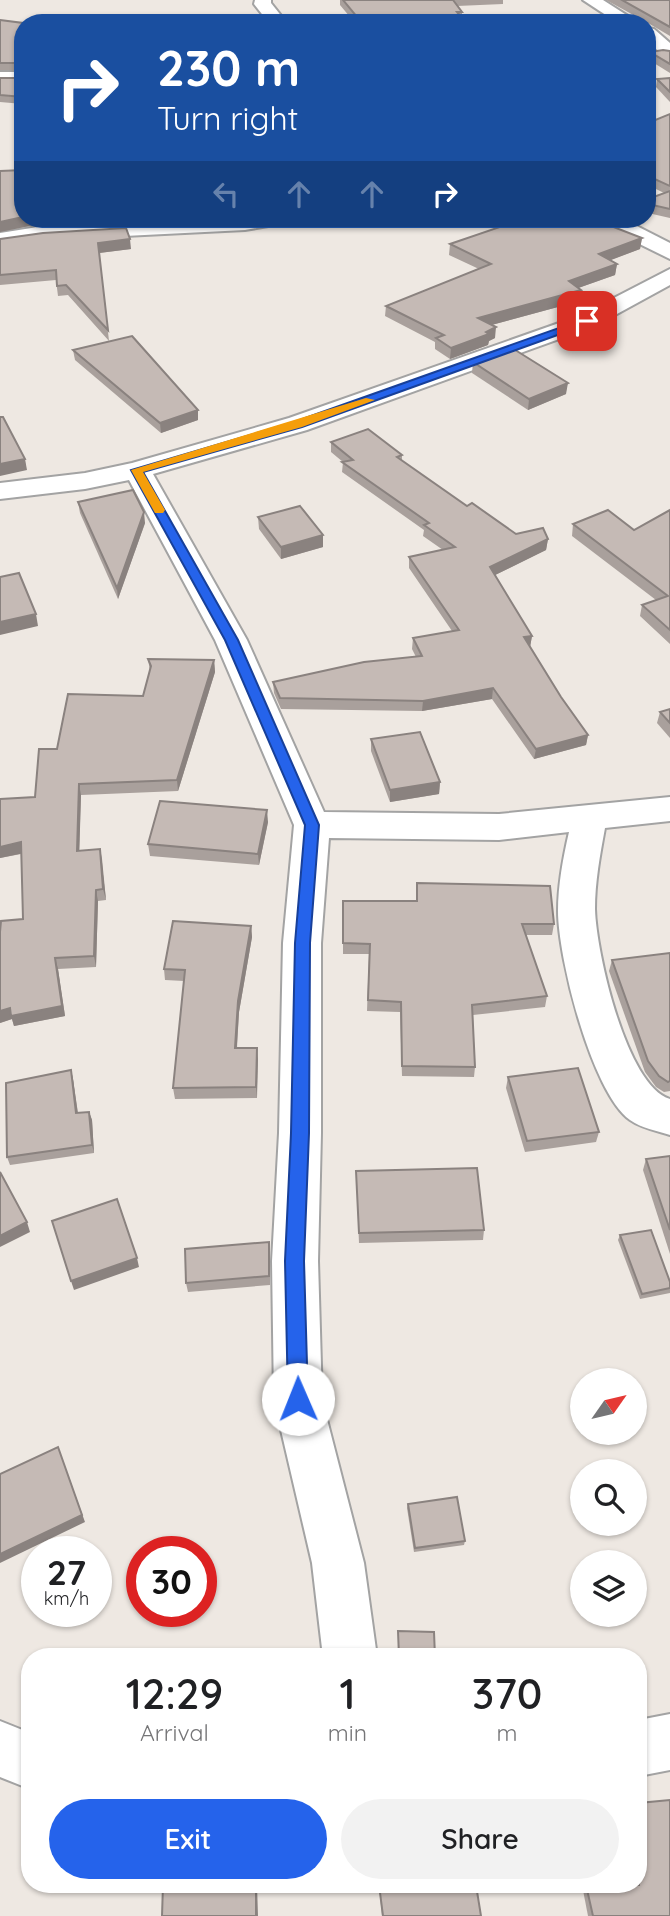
<!DOCTYPE html>
<html lang="en">
<head>
<meta charset="utf-8">
<style>
  :root { --surface:#fff; --page:#f2f2f2; --text:#202124; --muted:#757577; --accent:#2563eb }
  body { margin:0; font-family:Quicksand,sans-serif; background:var(--page); color:var(--text); height:100vh; display:flex; flex-direction:column; font-size:26px; white-space:nowrap }
  * { box-sizing:border-box; margin:0 }
  p { font-size:23px; color:var(--muted) }
  .icon { flex:none; width:38px; height:38px; fill:none; stroke:currentColor; stroke-width:2; stroke-linecap:round; stroke-linejoin:round }
  .map { position:relative; flex:1; overflow:hidden }
  .side { position:absolute; left:21px; top:1648px; width:626px; height:245px; display:flex; flex-direction:column; background:var(--surface); border-radius:28px; box-shadow:0 2px 5px #0004 }
  .side>* { flex:none }
  .top-card { position:absolute; left:14px; top:14px; width:642px; height:214px; border-radius:28px; box-shadow:0 2px 5px #0004; background:#1a4fa0; color:#fff; overflow:hidden }
  .needle { width:46px; rotate:56deg }
  .tools { position:absolute; left:570px; top:1368px; display:grid; gap:14px }
  .tools a { display:grid; place-items:center; width:77px; height:77px; border-radius:50%; background:var(--surface); box-shadow:0 2px 5px #0004; font-size:35px }
  .speed { position:absolute; left:21px; top:1536px; display:flex; gap:14px; font-size:35px; font-weight:700; text-align:center }
  .speed>* { display:grid; place-content:center; width:91px; height:91px; border-radius:50%; background:var(--surface); box-shadow:0 2px 5px #0004; line-height:1 }
  .speed small { font-size:18px; font-weight:400 }
  .speed .limit { border:10px solid #d22; background:#fff; color:#111 }
  .pin { position:absolute; display:grid; place-items:center; width:60px; height:60px; color:#fff; margin:-30px; border-radius:14px; box-shadow:0 4px 10px #0006 }
  .me { position:absolute; width:77px; margin:-38px; rotate:359deg; stroke-linejoin:round; filter:drop-shadow(0 0 5px #0008) }
  .turn { display:flex; align-items:center; gap:24px; height:147px; padding:0 28px; font-size:32px }
  .turn .icon { width:91px; height:91px; stroke-width:2.5 }
  .turn b { display:block; font-size:49px; line-height:60px }
  .lanes { display:flex; align-items:center; height:66px; padding:0 28px; background:#0003; justify-content:center; gap:35px; direction:ltr }
  .lanes .off { opacity:.35 }
  .eta { display:flex; justify-content:space-evenly; align-items:center; height:119px; text-align:center }
  .eta b { font-size:42px; font-weight:600; line-height:49px }
  .button { display:flex; gap:14px; margin-top:auto; padding:14px 28px }
  .button a { flex:1; height:80px; border-radius:42px; background:var(--accent); color:#fff; font-size:28px; font-weight:600; line-height:80px; text-align:center }
  .button a+a { background:var(--page); color:var(--text) }
  .map>svg:first-child { display:block }
  .lines { fill:none; stroke-linecap:round; stroke-linejoin:round }
  .street-casing { stroke:#a3a3a3; stroke-width:4 }
  .street { fill:#fff; fill-rule:evenodd }
  .wall { fill:#a9a09c }
  .shaded-wall { fill:#8a827f }
  .building { fill:#c5bab5; stroke:#8a827f; stroke-width:2 }
  .route { fill:#2563eb; stroke:#184099; stroke-width:2 }
  .slow { fill:#f59e0b }
</style>
</head>
<body>
<div class="map">
<svg width="670" height="1916" viewBox="0 0 670 1916">
  <rect width="100%" height="100%" fill="#eee8e2"/>
  <g class="lines">
    <g class="street-casing">
      <g id="street">
        <polygon points="255,0 271,0 271,3 287,23 269,23 254,4"/>
        <polygon points="583,0 603,0 639,23 618,23"/>
        <polygon points="648,28 654,29 670,43 670,57 664,56 648,42"/>
        <rect x="0" y="72" width="23" height="12"/>
        <polygon points="199,219 283,219 280,224 245,230 44,240 0,247 0,233 44,226"/>
        <polygon points="596,219 623,219 670,243 670,259 599,224"/>
        <path d="M670 269V285L595 326 307 430 153 474 247 640 324 812 499 814 670 797V821L605 828C600 855 595 882 595 909 596 951 626 1086 670 1099V1135C657 1131 641 1128 630 1120 592 1093 558 958 558 911 558 885 563 858 569 832L499 840 329 838 321 943V1133L318 1261 322 1400 364 1563 377 1657H323L312 1563 274 1400 272 1261 279 1133 283 943 294 825 215 640 129 480 85 489 0 499V483L85 473 132 463 289 418 579 316Z"/>
        <polygon points="670,1714 670,1770 639,1776 639,1720"/>
        <polygon points="0,1721 30,1733 30,1789 0,1777"/>
      </g>
    </g>
    <use href="#street" class="street"/>
  </g>
  <g class="wall">
    <polygon points="340,0 503,0 503,4 457,6 462,12 462,17 466,23 355,23 340,5"/>
    <polygon points="606,0 670,0 670,36 648,23"/>
    <polygon points="0,20 23,23 23,70 0,70"/>
    <polygon points="670,51 670,73 649,60 650,52"/>
    <polygon points="0,78 23,78 23,104 0,102"/>
    <polygon points="670,78 670,102 656,87 657,79"/>
    <polygon points="670,114 670,218 648,213 648,199 664,193 648,185 648,123"/>
    <polygon points="0,171 23,219 120,219 120,220 44,223 0,232"/>
    <polygon points="642,238 640,249 610,260 617,264 615,275 578,288 581,290 580,301 491,325 495,338 489,341 488,345 450,359 435,349 435,342 385,316 386,306 479,269 449,255 450,244"/>
    <polygon points="0,239 131,249 99,253 109,341 68,295 58,296 56,280 0,285"/>
    <polygon points="73,350 198,410 198,420 161,433 75,360"/>
    <polygon points="473,362 566,394 528,410 472,373"/>
    <polygon points="331,442 402,455 402,461 467,506 516,534 548,539 546,550 495,575 532,636 530,647 561,697 588,735 586,745 534,759 492,699 422,711 281,709 274,693 273,682 416,657 412,649 413,638 452,631 409,568 409,557 443,550 423,536 424,530 342,472 343,462 331,452"/>
    <polygon points="78,502 145,523 118,599 80,513"/>
    <polygon points="670,510 670,644 640,616 642,605 656,600 572,536 573,524 634,530"/>
    <polygon points="258,517 323,535 323,547 281,559 259,529"/>
    <polygon points="148,659 214,660 215,672 178,791 81,795 79,851 100,849 106,900 98,901 96,967 58,969 65,1016 14,1026 12,1019 0,1023 0,932 23,919 21,854 0,858 0,799 35,797 57,749 143,696 150,671"/>
    <polygon points="670,709 670,738 657,723 660,712"/>
    <polygon points="371,739 440,782 439,794 390,802 371,751"/>
    <polygon points="268,822 259,865 150,856 148,844"/>
    <polygon points="417,883 554,924 552,935 526,935 547,996 545,1007 473,1015 475,1067 474,1077 402,1076 400,1012 367,1011 369,954 343,954 343,901 416,901"/>
    <polygon points="251,926 252,937 239,1012 237,1048 257,1048 257,1098 175,1099 173,1088 184,981 165,980 164,969"/>
    <polygon points="670,953 670,1091 664,1092 656,1087 645,1072 609,971 612,960"/>
    <polygon points="71,1070 73,1079 78,1113 89,1112 92,1120 94,1153 10,1165 7,1157"/>
    <polygon points="508,1077 599,1132 596,1142 525,1152 506,1088"/>
    <polygon points="670,1156 670,1254 643,1170 646,1159"/>
    <polygon points="356,1171 484,1230 483,1240 359,1243"/>
    <polygon points="620,1235 670,1288 670,1293 640,1299 618,1240"/>
    <polygon points="270,1252 270,1285 188,1292 186,1283"/>
    <polygon points="408,1504 465,1541 464,1545 414,1552 407,1508"/>
    <polygon points="85,1885 143,1885 90,1893 85,1889"/>
    <polygon points="379,1885 476,1885 481,1916 382,1916"/>
    <polygon points="582,1885 639,1885 670,1916 588,1916"/>
  </g>
  <g class="shaded-wall">
    <polygon points="23,217 23,219 43,219 44,223 0,232 0,222"/>
    <polygon points="642,238 640,249 598,265 599,254"/>
    <polygon points="130,239 131,249 99,253 109,341 98,243"/>
    <polygon points="617,264 615,275 567,292 569,281"/>
    <polygon points="581,290 580,301 477,329 478,318"/>
    <polygon points="496,327 495,338 489,341 488,345 450,359 451,348"/>
    <polygon points="568,383 566,394 528,410 529,399"/>
    <polygon points="198,410 198,420 161,433 160,423"/>
    <polygon points="25,459 27,470 0,476 0,464"/>
    <polygon points="144,512 145,523 118,599 117,588"/>
    <polygon points="323,535 323,547 281,559 281,547"/>
    <polygon points="548,539 546,550 489,578 490,567"/>
    <polygon points="36,614 38,626 0,635 0,622"/>
    <polygon points="532,636 530,647 522,648 524,637"/>
    <polygon points="214,660 215,672 178,791 177,780"/>
    <polygon points="493,688 492,699 422,711 423,701"/>
    <polygon points="588,735 586,745 534,759 536,749"/>
    <polygon points="440,782 439,794 390,802 390,790"/>
    <polygon points="79,784 81,795 79,862 77,851"/>
    <polygon points="267,810 268,822 259,865 258,854"/>
    <polygon points="21,842 24,853 0,858 0,847"/>
    <polygon points="100,849 102,859 106,900 103,889"/>
    <polygon points="96,890 98,901 96,967 94,956"/>
    <polygon points="251,926 252,937 239,1012 236,1059 235,1048 238,1001"/>
    <polygon points="55,958 58,969 65,1016 14,1026 12,1019 0,1023 0,1011"/>
    <polygon points="257,1048 258,1059 257,1098 256,1087"/>
    <polygon points="71,1070 73,1079 79,1122 76,1113"/>
    <polygon points="89,1112 92,1120 94,1153 92,1145"/>
    <polygon points="27,1222 30,1232 0,1247 0,1236"/>
    <polygon points="137,1258 139,1267 74,1290 71,1281"/>
    <polygon points="58,1447 85,1522 0,1563 0,1554"/>
    <polygon points="256,1885 257,1885 258,1916 256,1916"/>
  </g>
  <g class="building">
    <polygon points="343,0 453,0 462,12 457,12 466,23 362,23"/>
    <polygon points="622,0 670,0 670,27"/>
    <polygon points="0,20 23,23 23,63 0,63"/>
    <polygon points="663,50 670,51 670,64 650,52"/>
    <polygon points="0,78 23,78 23,97 0,95"/>
    <polygon points="670,78 670,92 657,79"/>
    <polygon points="670,114 670,186 648,176 648,123"/>
    <polygon points="23,170 23,217 0,222 0,171"/>
    <polygon points="670,191 670,209 648,204 648,199"/>
    <polygon points="523,219 593,219 642,238 599,254 617,264 569,281 581,290 478,318 496,327 486,332 489,334 451,348 436,338 444,335 386,306 491,264 450,244"/>
    <polygon points="126,228 130,239 98,243 108,330 66,285 57,286 56,270 0,275 0,239 43,233"/>
    <polygon points="132,336 198,410 160,423 73,350"/>
    <polygon points="512,348 568,383 529,399 473,362"/>
    <polygon points="0,417 3,417 25,459 0,464"/>
    <polygon points="368,429 402,455 397,457 467,506 472,503 516,534 543,528 548,539 490,567 532,636 524,637 561,697 588,735 536,749 493,688 423,701 280,698 273,682 364,662 422,656 413,638 459,630 409,557 455,547 424,525 429,523 342,462 353,460 331,442"/>
    <polygon points="133,490 144,512 117,588 78,502"/>
    <polygon points="300,506 323,535 281,547 258,517"/>
    <polygon points="608,510 634,530 670,510 670,630 642,605 668,596 573,524"/>
    <polygon points="19,573 36,614 0,622 0,577"/>
    <polygon points="148,659 214,660 177,780 79,784 77,851 100,849 103,889 96,890 94,956 55,958 62,1006 11,1016 10,1008 0,1011 0,932 1,921 23,919 21,842 0,847 0,799 35,797 39,749 57,749 68,694 143,696 151,666"/>
    <polygon points="670,709 670,723 660,712"/>
    <polygon points="420,732 440,782 390,790 371,739"/>
    <polygon points="160,801 267,810 258,854 148,844"/>
    <polygon points="417,883 550,886 554,924 522,924 547,996 472,1005 475,1067 402,1066 401,1002 368,1000 370,944 343,943 343,901 417,901"/>
    <polygon points="173,921 251,926 238,1001 235,1048 257,1048 256,1087 173,1088 185,970 164,969"/>
    <polygon points="670,953 670,1081 668,1082 659,1076 648,1061 612,960"/>
    <polygon points="578,1068 599,1132 527,1141 508,1077"/>
    <polygon points="71,1070 76,1113 89,1112 92,1145 7,1157 6,1083"/>
    <polygon points="670,1156 670,1230 646,1159"/>
    <polygon points="477,1168 484,1230 359,1233 356,1171"/>
    <polygon points="0,1172 27,1222 0,1236"/>
    <polygon points="117,1199 137,1258 71,1281 52,1221"/>
    <polygon points="651,1230 670,1282 670,1288 642,1294 620,1235"/>
    <polygon points="269,1242 269,1276 186,1283 185,1249"/>
    <polygon points="58,1447 82,1515 0,1554 0,1474"/>
    <polygon points="457,1497 465,1541 415,1548 408,1504"/>
    <polygon points="398,1631 434,1632 435,1657 399,1657"/>
    <polygon points="670,1800 670,1916 593,1916 586,1885 639,1885 639,1803"/>
    <polygon points="85,1885 115,1885 85,1889"/>
    <polygon points="163,1885 256,1885 256,1916 162,1916"/>
    <polygon points="379,1885 476,1885 481,1916 383,1916"/>
  </g>
  <polygon class="route" points="587,318 592,321 591,323 302,427 143,472 238,640 319,825 310,943 309,1133 304,1261 308,1399 305,1406 298,1409 291,1406 288,1399 285,1261 291,1133 295,943 305,825 225,640 131,470 294,422"/>
  <polygon class="slow" points="366,398 375,400 302,427 143,472 165,510 163,513 155,513 131,470"/>
</svg>
<div class="tools">
<a><svg class="needle" viewBox="-14 -14 28 28"><path d="M0-13l5 13h-10z" fill="#e53935"/><path d="M0 13l5-13h-10z" fill="#757577"/></svg></a>
<a><svg class="icon" aria-label="search" viewBox="0 0 24 24"><circle cx="10" cy="10" r="6"/><path d="M15 15l6 6"/></svg></a>
<a><svg class="icon" aria-label="layers" viewBox="0 0 24 24"><path d="M12 4l9 5-9 5-9-5zM3 14l9 5 9-5"/></svg></a>
</div>
<div class="speed"><div>27<small>km/h</small></div><div class="limit">30</div></div>
<div class="pin" style="left:587px;top:321px;background:#d93025"><svg class="icon" aria-label="arrive" viewBox="0 0 24 24"><path d="M6 21V4h12l-3 4 3 4H6"/></svg></div>
<svg class="me" style="left:298px;top:1399px" viewBox="-20 -20 40 40"><circle r="19" fill="#fff"/><path d="M0-13L10 11 0 6-10 11z" fill="#2563eb"/></svg>
<div class="top-card">
<div class="turn"><svg class="icon" aria-label="right" viewBox="0 0 24 24"><path d="M7 20v-9h11M14 6l5 5-5 5"/></svg><div><b>230 m</b>Turn right</div></div>
<div class="lanes"><svg class="icon off" aria-label="left" viewBox="0 0 24 24"><path d="M17 20v-9H6M10 6l-5 5 5 5"/></svg><svg class="icon off" aria-label="ahead" viewBox="0 0 24 24"><path d="M12 20V5M6 11l6-6 6 6"/></svg><svg class="icon off" aria-label="ahead" viewBox="0 0 24 24"><path d="M12 20V5M6 11l6-6 6 6"/></svg><svg class="icon" aria-label="right" viewBox="0 0 24 24"><path d="M7 20v-9h11M14 6l5 5-5 5"/></svg></div>
</div>
<section class="side">
<div class="eta">
<div><b>12:29</b><p>Arrival</p></div>
<div><b>1</b><p>min</p></div>
<div><b>370</b><p>m</p></div>
</div>
<div class="button"><a>Exit</a><a>Share</a></div>
</section>
</div>
</body>
</html>
